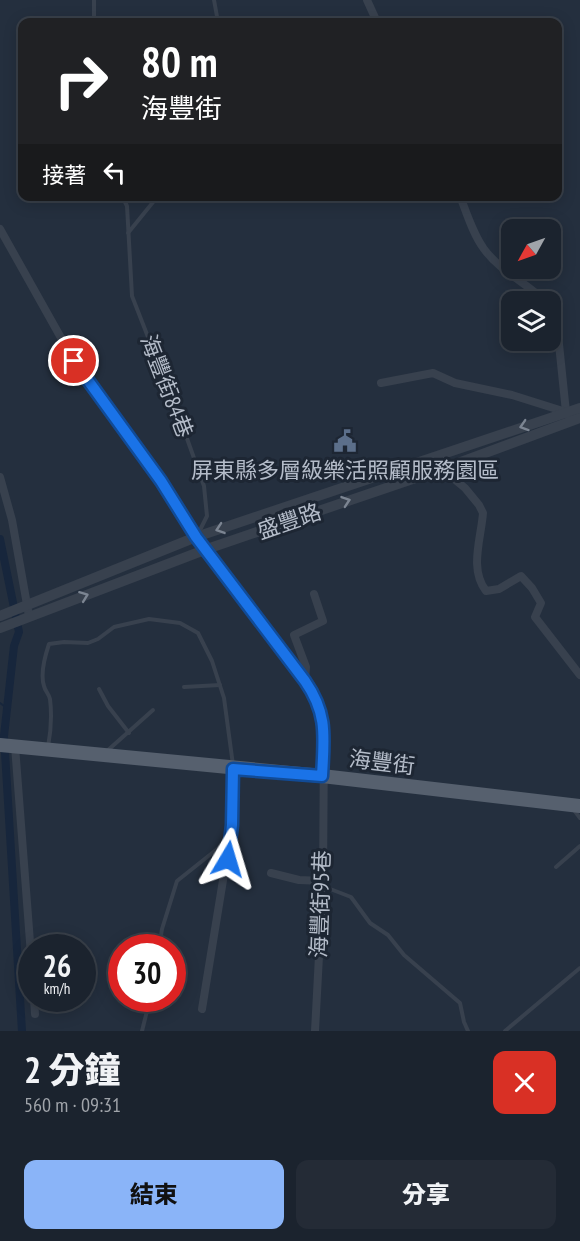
<!DOCTYPE html>
<html lang="zh-TW">
<head>
<meta charset="utf-8">
<style>
  :root { --surface:#1b232e; --page:#242b36; --text:#f1f3f6; --muted:#a0a4aa; --line:#39404a; --accent:#8ab4f8 }
  body { margin:0; font-family:"PT Sans Narrow","Noto Sans TC",sans-serif; background:var(--page); color:var(--text); height:100vh; display:flex; flex-direction:column; font-size:22px; white-space:nowrap }
  * { box-sizing:border-box; margin:0 }
  p { font-size:20px; color:var(--muted) }
  .icon { flex:none; width:33px; height:33px; fill:none; stroke:currentColor; stroke-width:2; stroke-linecap:round; stroke-linejoin:round }
  .map { position:relative; height:1031px; overflow:hidden }
  .panel { display:flex; flex-direction:column; background:var(--surface); flex:1 }
  .panel>* { flex:none }
  .hud { position:absolute; left:18px; top:18px; width:544px; height:183px; border-radius:12px; box-shadow:0 3px 15px #0003,0 0 0 2px var(--line); background:#202124; color:#fff; overflow:hidden }
  .needle { width:39px; rotate:230deg }
  .buttons { position:absolute; left:501px; top:219px; display:grid; gap:12px }
  .buttons a { display:grid; place-items:center; width:60px; height:60px; border-radius:12px; background:var(--surface); box-shadow:0 3px 15px #0003,0 0 0 2px var(--line); font-size:30px }
  .speed { position:absolute; left:18px; top:934px; display:flex; gap:12px; font-size:30px; font-weight:700; text-align:center }
  .speed>* { display:grid; place-content:center; width:78px; height:78px; border-radius:50%; background:var(--surface); box-shadow:0 3px 15px #0003,0 0 0 2px var(--line); line-height:1 }
  .speed small { font-size:15px; font-weight:400 }
  .speed .limit { border:9px solid #d22; background:#fff; color:#111 }
  .pin { position:absolute; display:grid; place-items:center; width:51px; height:51px; color:#fff; margin:-26px; border:3px solid #fff; border-radius:50%; box-shadow:0 2px 6px #0007 }
  .me { position:absolute; width:66px; margin:-33px; rotate:7deg; stroke-linejoin:round; filter:drop-shadow(0 0 4px #0008) }
  .turn { display:flex; align-items:center; gap:21px; height:126px; padding:0 24px; font-size:27px }
  .turn .icon { width:78px; height:78px; stroke-width:2.5 }
  .turn b { display:block; font-size:42px; line-height:51px }
  .then { display:flex; align-items:center; height:57px; padding:0 24px; background:#0003; gap:12px; font-size:22px }
  .round { display:grid; place-items:center; flex:none; width:63px; height:63px; border-radius:12px; background:var(--page) }
  .overview { display:flex; align-items:center; justify-content:space-between; height:102px; padding:0 24px }
  h1 { font-size:36px; font-weight:800; line-height:45px }
  .button { display:flex; gap:12px; margin-top:auto; padding:12px 24px }
  .button a { flex:1; height:69px; border-radius:12px; background:var(--accent); color:#111; font-size:24px; font-weight:800; line-height:69px; text-align:center }
  .button a+a { background:var(--page); color:var(--text) }
  .map>svg:first-child { display:block }
  .lines { fill:none; stroke-linecap:round; stroke-linejoin:round }
  .stream { stroke:#17263c; stroke-width:2 }
  .canal { stroke:#17263c; stroke-width:8 }
  .service { stroke:#38414e; stroke-width:4 }
  .minor { stroke:#38414e; stroke-width:8 }
  .tertiary { stroke:#38414e; stroke-width:10 }
  .primary { stroke:#56606e; stroke-width:14 }
  .oneway { stroke:#7c8592 }
  .route-casing { stroke:#114b97; stroke-width:15 }
  .route { stroke:#1a73e8; stroke-width:10 }
  .labels { text-anchor:middle; dominant-baseline:central; stroke-width:6; stroke-linejoin:round; paint-order:stroke }
  .street-label { font-size:22px; fill:#b4bcc9; stroke:#1d2633 }
  .poi-label { font-size:22px; fill:#b4bcc9; stroke:#1d2633 }
</style>
</head>
<body>
<div class="map">
<svg width="580" height="1031" viewBox="0 0 580 1031">
  <rect width="100%" height="100%" fill="#242f3e"/>
  <g class="lines">
    <polyline class="stream" points="0,703 7,708"/>
    <polyline class="canal" points="0,539 19,632 14,646 4,736 22,1031"/>
    <g class="service">
      <polyline points="94,0 94,22"/>
      <polyline points="214,0 218,22"/>
      <polyline points="122,196 127,206 132,296 180,419 204,486 207,516 198,534"/>
      <polyline points="128,233 158,196"/>
      <polyline points="55,372 74,361"/>
      <polyline points="184,687 220,685"/>
      <polyline points="99,689 108,706 129,733"/>
      <path d="M48 747C51 731 52 715 50 699 49 694 45 691 44 686 40 674 45 656 49 644L64 642 88 643 98 639 114 627 149 619 180 623 198 633 212 661 224 698 233 765"/>
      <polyline points="107,751 153,710"/>
      <polyline points="574,810 580,818"/>
      <polyline points="556,867 580,846"/>
      <polyline points="324,885 325,887 351,897 370,923 388,935 404,955 460,1003 464,1022 468,1031"/>
      <polyline points="159,948 162,929 177,881 221,846 228,834"/>
      <polyline points="142,1031 150,999"/>
      <polyline points="505,1031 580,968"/>
    </g>
    <g class="minor">
      <polyline points="367,0 377,22"/>
      <path d="M460 196C467 214 473 234 484 249 500 271 527 283 546 302"/>
      <polyline points="0,229 74,361 161,481 196,537 257,615 317,698 322,716 324,737 323,881 315,1031"/>
      <polyline points="550,307 556,315 566,412 567,415"/>
      <polyline points="381,383 433,373 455,383 512,395 566,412"/>
      <path d="M436 456 442 469 465 488 479 505 483 513C481 539 469 569 486 591L499 589 521 576 532 588 541 603 535 617 580 675"/>
      <polyline points="0,477 12,520 29,616"/>
      <polyline points="305,681 306,667 294,635 323,621 314,594"/>
      <polyline points="15,746 32,968"/>
      <polyline points="271,873 299,880 323,881"/>
      <polyline points="34,999 35,1014"/>
      <polyline points="202,1009 232,825 233,769"/>
    </g>
    <g class="tertiary">
      <polyline points="0,616 196,537 580,408"/>
      <polyline points="0,628 207,549 442,469 580,418"/>
    </g>
    <polyline class="primary" points="0,745 322,776 580,806"/>
  </g>
  <defs><path id="oneway-chevron" d="M-2-3.5L2.5 0L-2 3.5" fill="none" stroke-width="1.6" stroke-linecap="round" stroke-linejoin="round" transform="scale(1.5)"/></defs>
  <g class="oneway">
    <use href="#oneway-chevron" transform="translate(524 426) rotate(162)"/>
    <use href="#oneway-chevron" transform="translate(346 501) rotate(-19)"/>
    <use href="#oneway-chevron" transform="translate(220 529) rotate(161)"/>
    <use href="#oneway-chevron" transform="translate(84 596) rotate(-21)"/>
  </g>
  <g class="lines">
    <g class="route-casing">
      <path id="route" d="M74 361 161 481 196 537 305 681C328 714 324 737 322 776L233 769 232 825 228 859"/>
    </g>
    <use href="#route" class="route"/>
  </g>
  <defs>
    <g id="civic-bare" transform="scale(1.8)"><path d="M-.6-6.5H3V-4.5H.6V-3L4-1V1h2V6H-6V1h2V-1L-.6-3ZM-1.2 2.5V6h2.4V2.5Z" fill="#5c6f8a" stroke="#1d2633" stroke-width="2.5" paint-order="stroke"/></g>
  </defs>
  <g fill-rule="evenodd">
    <use href="#civic-bare" x="345" y="441"/>
  </g>
  <g class="labels">
    <g class="street-label">
      <text transform="translate(167 386) rotate(69)">海豐街84巷</text>
      <text transform="translate(289 521) rotate(-19)">盛豐路</text>
      <text transform="translate(382 762) rotate(7)">海豐街</text>
      <text transform="translate(320 904) rotate(-88)">海豐街95巷</text>
    </g>
    <g class="poi-label">
      <text x="345" y="470">屏東縣多層級樂活照顧服務園區</text>
    </g>
  </g>
</svg>
<div class="buttons">
<a><svg class="needle" viewBox="-14 -14 28 28"><path d="M0-13l5 13h-10z" fill="#e53935"/><path d="M0 13l5-13h-10z" fill="#a0a4aa"/></svg></a>
<a><svg class="icon" aria-label="layers" viewBox="0 0 24 24"><path d="M12 4l9 5-9 5-9-5zM3 14l9 5 9-5"/></svg></a>
</div>
<div class="speed"><div>26<small>km/h</small></div><div class="limit">30</div></div>
<div class="pin" style="left:74px;top:361px;background:#d93025"><svg class="icon" aria-label="arrive" viewBox="0 0 24 24"><path d="M6 21V4h12l-3 4 3 4H6"/></svg></div>
<svg class="me" style="left:228px;top:859px" viewBox="-20 -20 40 40"><path d="M0-17L14 15 0 8-14 15z" fill="#1a73e8" stroke="#fff" stroke-width="4"/></svg>
<div class="hud">
<div class="turn"><svg class="icon" aria-label="right" viewBox="0 0 24 24"><path d="M7 20v-9h11M14 6l5 5-5 5"/></svg><div><b>80 m</b>海豐街</div></div>
<div class="then">接著<svg class="icon" aria-label="left" viewBox="0 0 24 24"><path d="M17 20v-9H6M10 6l-5 5 5 5"/></svg></div>
</div>
</div>
<section class="panel">
<div class="overview"><div><h1>2 分鐘</h1><p>560 m · 09:31</p></div><a class="round" style="background:#d93025;color:#fff"><svg class="icon" aria-label="close" viewBox="0 0 24 24"><path d="M6 6l12 12M18 6L6 18"/></svg></a></div>
<div class="button"><a>結束</a><a>分享</a></div>
</section>
</body>
</html>
